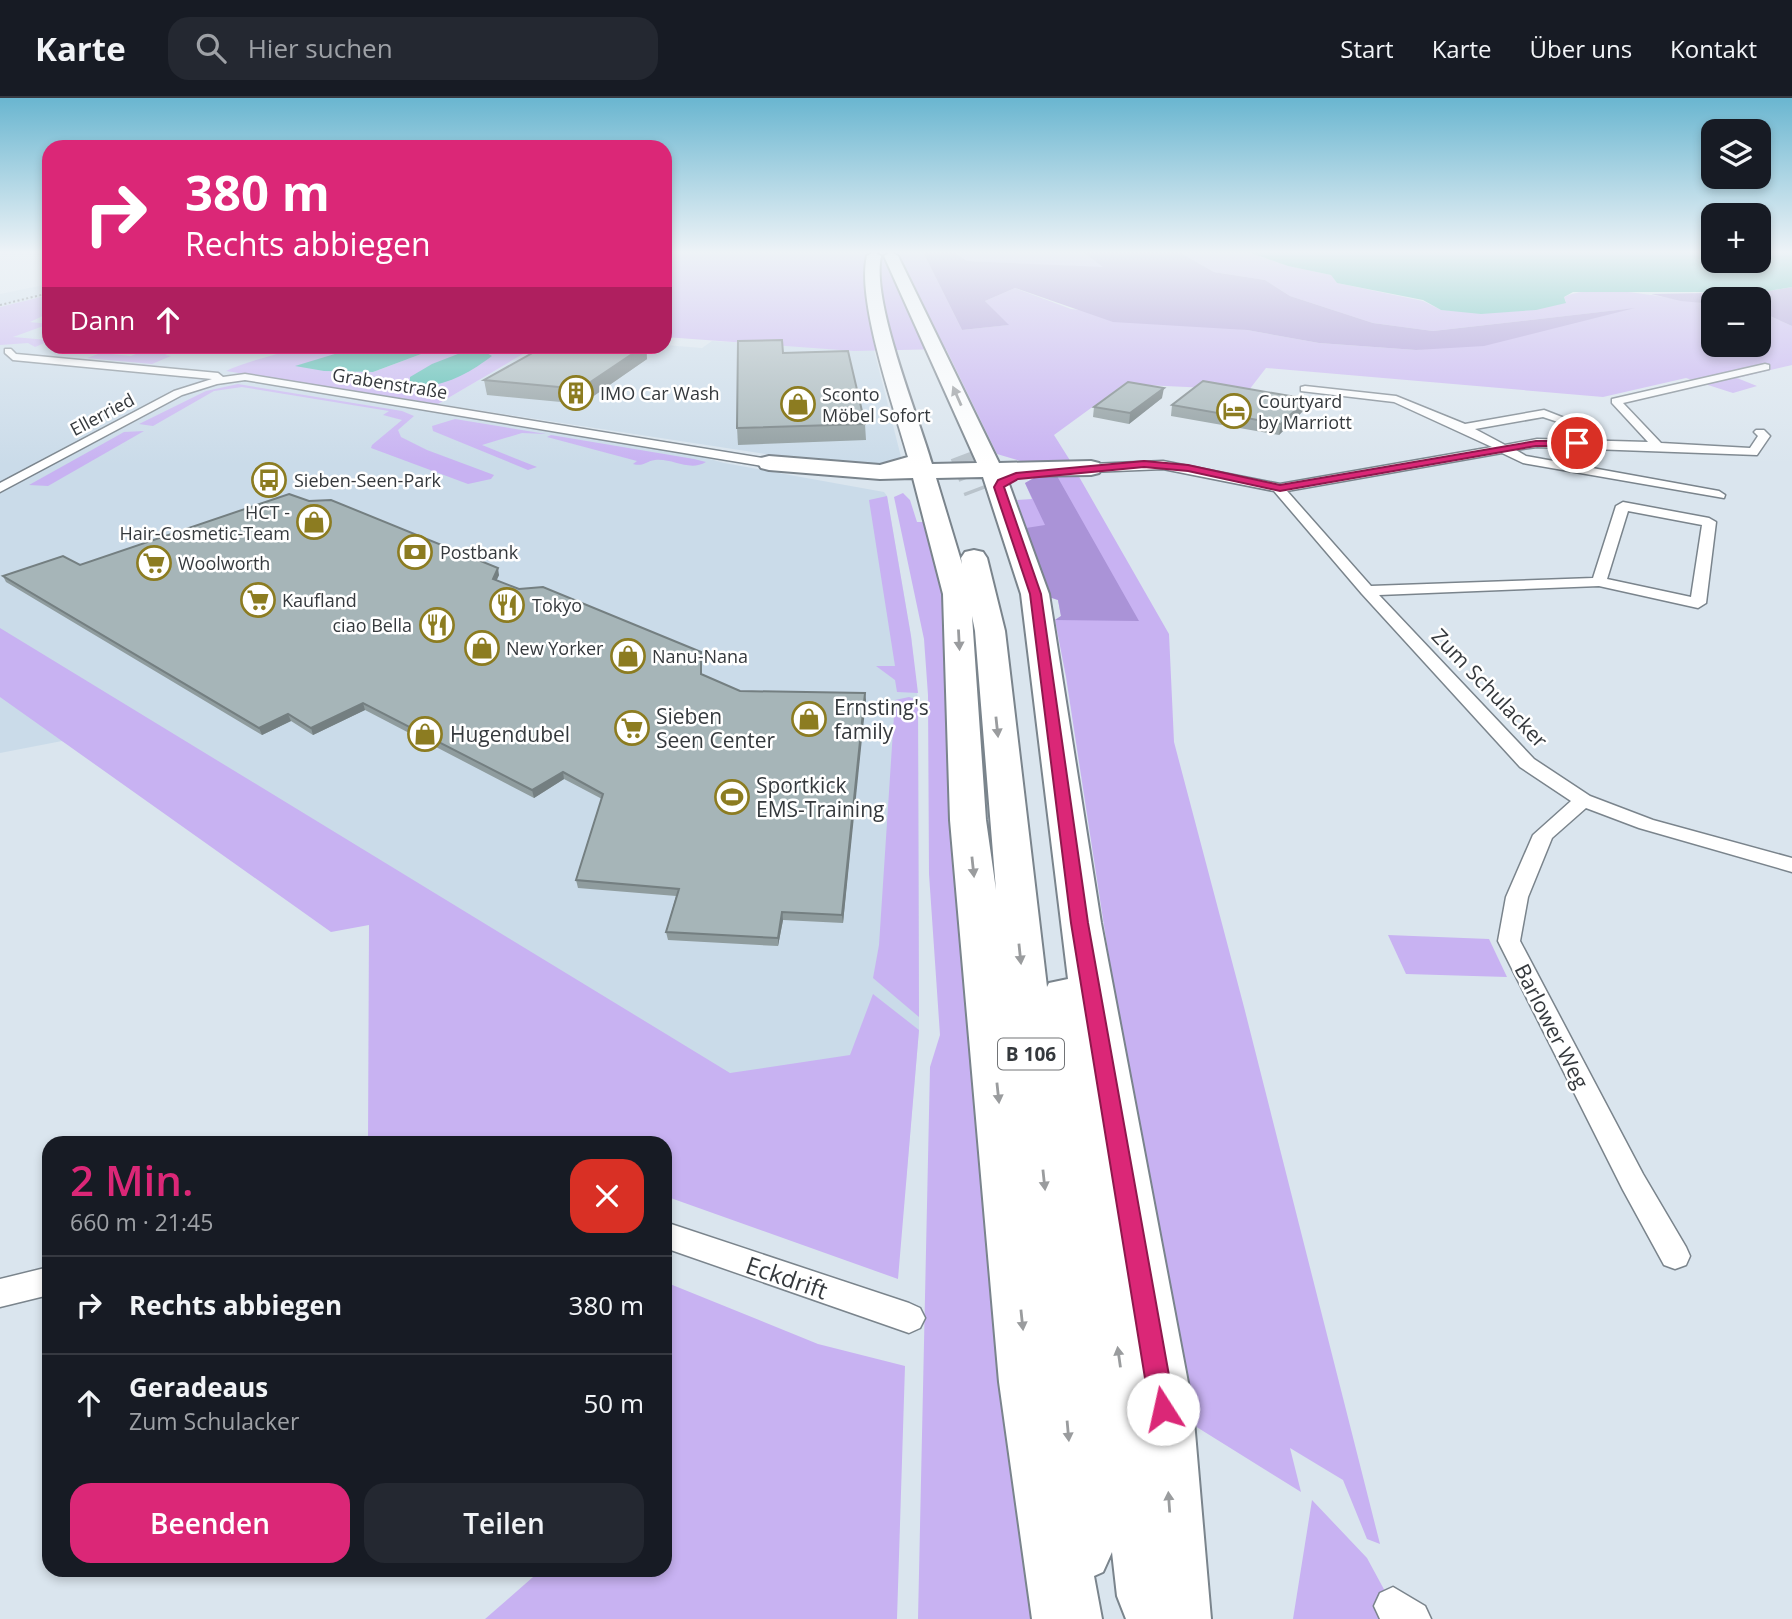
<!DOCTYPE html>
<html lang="de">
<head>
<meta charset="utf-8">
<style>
  :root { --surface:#171b24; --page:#242831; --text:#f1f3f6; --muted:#9ea1a6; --line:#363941; --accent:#db2777 }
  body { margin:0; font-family:"Open Sans",sans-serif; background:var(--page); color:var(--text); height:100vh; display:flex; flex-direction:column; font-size:26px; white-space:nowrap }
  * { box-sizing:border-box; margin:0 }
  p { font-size:23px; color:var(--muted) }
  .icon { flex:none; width:38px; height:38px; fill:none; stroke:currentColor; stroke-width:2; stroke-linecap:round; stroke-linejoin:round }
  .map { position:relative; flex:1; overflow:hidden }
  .drawer { position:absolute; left:42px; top:1038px; width:630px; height:441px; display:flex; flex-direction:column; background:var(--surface); border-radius:21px; box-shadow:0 4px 10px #0003 }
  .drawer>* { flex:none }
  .banner { position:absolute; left:42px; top:42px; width:630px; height:214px; border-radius:21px; box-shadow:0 4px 10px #0003; background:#db2777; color:#fff; overflow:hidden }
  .buttons { position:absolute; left:1701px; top:21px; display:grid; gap:14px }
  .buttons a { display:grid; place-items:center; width:70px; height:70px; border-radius:14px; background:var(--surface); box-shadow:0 4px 10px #0003; font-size:35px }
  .pin { position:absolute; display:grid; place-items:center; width:60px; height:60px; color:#fff; margin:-30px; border:4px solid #fff; border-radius:50%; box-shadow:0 2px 7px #0007 }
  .me { position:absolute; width:77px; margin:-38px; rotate:350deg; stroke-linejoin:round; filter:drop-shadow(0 0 5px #0008) }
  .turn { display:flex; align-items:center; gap:24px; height:147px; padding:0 28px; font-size:32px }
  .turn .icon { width:91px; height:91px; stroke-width:2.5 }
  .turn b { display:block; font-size:49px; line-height:60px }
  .then { display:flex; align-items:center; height:66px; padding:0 28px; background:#0003; gap:14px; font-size:26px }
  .round { display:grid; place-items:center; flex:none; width:74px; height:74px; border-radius:21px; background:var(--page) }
  .headline { display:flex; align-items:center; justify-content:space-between; height:119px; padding:0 28px }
  h1 { font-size:42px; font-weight:600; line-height:52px; color:var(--accent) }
  .action { display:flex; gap:14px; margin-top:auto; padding:14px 28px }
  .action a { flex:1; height:80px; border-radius:21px; background:var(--accent); color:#fff; font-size:28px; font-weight:600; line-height:80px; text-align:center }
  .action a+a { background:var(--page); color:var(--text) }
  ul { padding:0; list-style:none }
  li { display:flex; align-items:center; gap:21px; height:98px; padding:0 28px; border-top:2px solid var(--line) }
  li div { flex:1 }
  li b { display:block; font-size:26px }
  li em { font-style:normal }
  header { display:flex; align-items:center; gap:42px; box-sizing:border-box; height:98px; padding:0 35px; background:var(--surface); border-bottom:2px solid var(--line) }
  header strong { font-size:33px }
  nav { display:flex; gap:38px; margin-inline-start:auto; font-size:24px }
  .search { width:490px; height:63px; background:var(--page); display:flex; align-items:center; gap:18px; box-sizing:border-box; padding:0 24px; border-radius:21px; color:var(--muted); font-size:26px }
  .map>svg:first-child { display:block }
  .built { fill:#cadbe9 }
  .green { fill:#c8b2f2 }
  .forest { fill:#aa93d7 }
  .water { fill:#4db9ac }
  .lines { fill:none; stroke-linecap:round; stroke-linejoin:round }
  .highway-tunnel { stroke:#b9c3cb; stroke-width:24; stroke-dasharray:24 12; stroke-linecap:butt }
  .street-casing { stroke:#7a848c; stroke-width:3 }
  .highway-casing { stroke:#7a848c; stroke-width:4 }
  .street { fill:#fff; fill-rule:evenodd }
  .highway { fill:#fff; fill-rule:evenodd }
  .rail { stroke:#696f75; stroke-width:2; stroke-dasharray:2 2.5; stroke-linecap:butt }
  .wall { fill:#8f9c9e }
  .shaded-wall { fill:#747f81 }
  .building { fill:#a6b5b8; stroke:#747f81; stroke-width:2 }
  .oneway { fill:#9a9c9e }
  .route { fill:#db2777; stroke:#8e194d; stroke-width:2 }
  .labels { text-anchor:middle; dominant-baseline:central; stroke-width:5; stroke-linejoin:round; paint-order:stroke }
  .far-street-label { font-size:18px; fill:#35393d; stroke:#fff }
  .far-poi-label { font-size:18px; fill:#35393d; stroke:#fff; text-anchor:start }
  .shield { fill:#fff; stroke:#727477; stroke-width:2 }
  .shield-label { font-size:19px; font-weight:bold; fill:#35393d }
  .street-label { font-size:21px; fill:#35393d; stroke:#fff }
  .poi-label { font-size:21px; fill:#35393d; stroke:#fff; text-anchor:start }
  .near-street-label { font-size:24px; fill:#35393d; stroke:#fff }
</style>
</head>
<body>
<header>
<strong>Karte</strong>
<div class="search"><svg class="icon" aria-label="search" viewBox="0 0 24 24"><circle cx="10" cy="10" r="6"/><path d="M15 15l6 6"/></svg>Hier suchen</div>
<nav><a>Start</a><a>Karte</a><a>Über uns</a><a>Kontakt</a></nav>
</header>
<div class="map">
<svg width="1792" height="1521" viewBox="0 0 1792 1521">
  <rect width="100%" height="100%" fill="#dae5ee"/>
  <g class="built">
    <polygon points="49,186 49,197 0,209 0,196"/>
    <polygon points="49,215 49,248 318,249 242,282 699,358 724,365 884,394 887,398 911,538 918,602 919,932 906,1083 62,643 0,655 0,235"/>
    <polygon points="712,243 874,252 901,359 879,368 811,363 438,306 535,249 665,247 702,250"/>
  </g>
  <g class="green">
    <path d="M665 154H923L962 232 1008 227 985 203 1015 190 1071 211 1247 232 1319 245 1416 252 1627 211 1433 233 1373 225 1290 198 1265 182 1214 174 1179 154H1248L1288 168 1331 177 1337 185 1423 203 1441 212 1459 213 1566 204 1564 199C1599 182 1674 203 1713 206V247H1759V213L1792 228V267L1737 280 1757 288 1733 295 1686 280 1603 299 1266 270 1249 292 1124 286 1054 337 1071 364H1024L997 356 946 251 854 253 665 239Z"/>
    <polygon points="954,154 1083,154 1105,170 967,163"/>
    <polygon points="49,197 49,215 30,224 49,226 13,239 48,242 47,244 35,249 28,245 0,247 0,209"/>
    <polygon points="154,248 185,249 165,257 171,258 152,266 87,260 101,255 131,258"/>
    <path d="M301 249H361L350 252 324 273 373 274 440 249H535L438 306 226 273C250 262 276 257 301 249Z"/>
    <polygon points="238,286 402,313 414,318 398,332 401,339 427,352 494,377 491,381 468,386 371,350 372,347 402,322 383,317 389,313 242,289 214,293 153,328 139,326 206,293"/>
    <polygon points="455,321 546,336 522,335 482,347 537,369 528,372 433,333 432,328"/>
    <polygon points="144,333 48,388 29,387 124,334"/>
    <path d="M551 337 694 361 706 364C689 374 673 360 655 362 646 363 644 369 633 366L637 363 547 339Z"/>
    <polygon points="1078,377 1169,536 1174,644 1244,909 1380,1446 1367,1441 1343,1382 1290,1350 1301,1394 1179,1318 1066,579 1055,522 1061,518 1058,502 1049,499 1017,402 1032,401 1025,385 1034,380"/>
    <polygon points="903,395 910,402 917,424 925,424 943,468 1034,1521 918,1521 930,969 940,937 929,776 928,597 924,541 894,399"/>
    <polygon points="887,398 911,538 918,595 897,594 895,582 876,568 895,568 869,402"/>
    <polygon points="0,530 730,975 850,957 873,896 919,932 898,1181 665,1098 665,1045 368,1045 369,827 331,834 0,599"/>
    <polygon points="909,599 918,602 919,919 873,880 879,847 895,602"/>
    <polygon points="1388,837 1489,841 1507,879 1406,876"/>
    <polygon points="665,1184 818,1246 905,1268 897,1521 485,1521 541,1472 665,1472"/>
    <polygon points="1312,1402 1367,1460 1393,1508 1412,1521 1293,1521"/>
  </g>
  <g class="forest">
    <polygon points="923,154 954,154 967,163 1103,169 1083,154 1179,154 1214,174 1265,182 1290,198 1373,225 1433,233 1635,210 1484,248 1416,252 1319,245 1247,232 1113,224 1015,190 985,203 1009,227 962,232"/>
    <polygon points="1792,189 1792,228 1759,213 1759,201 1713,201 1713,206 1681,203 1651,196 1763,194"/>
    <polygon points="1057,378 1139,523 1055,522 1061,518 1058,502 1049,499 1026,430 1045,427 1025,385 1034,380"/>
  </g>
  <g class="water">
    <polygon points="1248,154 1713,154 1713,163 1759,163 1759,154 1792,154 1792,189 1763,194 1573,194 1564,199 1566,205 1536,212 1481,216 1441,212 1423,202 1337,185 1331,177 1288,168"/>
    <polygon points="361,248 440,248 440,249 373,274 324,273 295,268"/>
    <path d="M463 254H485L492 258C471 274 436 295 410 285V279L432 266Z"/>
  </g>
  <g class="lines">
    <polyline class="highway-tunnel" points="962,357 976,394"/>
    <g class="street-casing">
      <g id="street">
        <polygon points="5,251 11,251 16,256 218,275 223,279 245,276 769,361 775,365 769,369 245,282 217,286 182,297 0,394 0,385 174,293 212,281 13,262 5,255"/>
        <path d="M1765 266 1769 267V271L1623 305 1661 345 1750 350 1758 338 1754 334 1756 332H1764L1770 338 1757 357 1537 349 1516 352 1526 358 1719 393 1725 397 1724 400 1523 365 1502 355 1287 393 1371 488 1593 480 1616 408 1623 404 1709 420 1716 424 1706 505 1698 510 1599 488 1379 497 1534 661 1590 698 1653 722 1792 760V774L1639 730 1586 710 1552 740 1528 799 1520 843 1643 1076 1686 1149 1690 1158 1686 1167 1675 1171 1664 1167 1623 1092 1498 843 1506 799 1533 737 1571 703 1520 669 1362 496 1274 393 1163 371 1091 374 1085 370 1091 366 1163 363 1280 386 1492 349 1394 304 1301 293V289L1305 288 1396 298 1465 326 1544 312 1585 328 1579 331 1543 319 1475 331 1505 347 1537 341 1648 344 1612 305V301ZM1628 413 1702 427 1691 499 1607 481Z"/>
        <polygon points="665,1124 909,1205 920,1210 925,1220 920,1230 909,1235 665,1150"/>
        <polygon points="49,1169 49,1197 0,1209 0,1181"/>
        <polygon points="1393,1489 1425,1508 1431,1521 1380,1521 1374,1508 1380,1495"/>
      </g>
    </g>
    <g class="highway-casing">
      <path id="highway" d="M874 154 881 158C871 204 918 317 932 366L977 365 884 158 891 154 898 158 999 365 1091 363 1099 365 1102 370 1099 375 1091 377 1006 378 1049 496 1101 825 1193 1311 1211 1521H1126L1117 1498 1112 1454 1103 1474 1094 1478 1102 1521H1032L999 1284 950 722 943 496 913 380 880 381 769 372 761 370 758 365 761 360 769 358 880 367 908 359C895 312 856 202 867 158ZM983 379 1021 496 1068 881 1049 885 1047 889 1005 533 987 460 983 454 974 452 965 454 961 460 962 466 936 380ZM972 518 975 533 996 792 986 722Z"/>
    </g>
    <use href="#street" class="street"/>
    <use href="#highway" class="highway"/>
    <polyline class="rail" points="0,207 49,195"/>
  </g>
  <g class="wall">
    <polygon points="545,248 646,248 647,261 582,306 487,297 484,282"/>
    <polygon points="783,255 865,326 866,342 738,347 737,330"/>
    <polygon points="1162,300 1129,326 1093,319 1094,309"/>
    <polygon points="1172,307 1305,311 1279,337 1171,318"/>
    <polygon points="309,403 499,477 496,483 702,561 702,576 740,593 865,595 843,825 783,822 778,848 668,842 666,834 676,798 578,790 576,782 602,701 564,681 534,700 365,612 313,637 291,623 262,637 6,484 3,478 80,467"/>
  </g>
  <g class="shaded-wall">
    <polygon points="644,248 646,248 647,261 582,306 580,291"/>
    <polygon points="1164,290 1162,300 1129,326 1130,315"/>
    <polygon points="1307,301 1305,311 1279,337 1281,326"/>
    <polygon points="498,470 499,477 494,488 493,481"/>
    <polygon points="865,595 866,602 843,825 842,817"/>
    <polygon points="363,605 365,612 313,637 311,630"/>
    <polygon points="288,616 291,623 262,637 259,630"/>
    <polygon points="563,674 564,681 534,700 532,692"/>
    <polygon points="782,814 783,822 778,848 778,840"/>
  </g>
  <g class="building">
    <polygon points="782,242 783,255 848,253 865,326 737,330 738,243"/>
    <polygon points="545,248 644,248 580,291 484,282"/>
    <polygon points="1203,283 1307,301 1281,326 1172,307"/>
    <polygon points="1128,284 1164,290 1130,315 1094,309"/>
    <polygon points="289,396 309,403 331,402 498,470 493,481 519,491 543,489 701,554 701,576 740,593 865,595 842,817 782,814 778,840 666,834 679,791 576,782 603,696 563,674 532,692 363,605 311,630 288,616 259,630 3,478 63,458 80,467"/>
  </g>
  <defs><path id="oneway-solid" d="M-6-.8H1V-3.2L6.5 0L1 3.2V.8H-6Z" transform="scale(1.75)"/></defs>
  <g class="oneway">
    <use href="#oneway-solid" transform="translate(957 298) rotate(-114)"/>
    <use href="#oneway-solid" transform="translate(959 542) rotate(87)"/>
    <use href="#oneway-solid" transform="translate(997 629) rotate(84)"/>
    <use href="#oneway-solid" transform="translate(973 769) rotate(84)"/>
    <use href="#oneway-solid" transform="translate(1020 856) rotate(84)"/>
    <use href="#oneway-solid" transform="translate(998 995) rotate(84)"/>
    <use href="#oneway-solid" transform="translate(1044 1082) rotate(84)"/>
    <use href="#oneway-solid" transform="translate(1022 1222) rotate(84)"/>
    <use href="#oneway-solid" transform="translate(1119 1259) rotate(-98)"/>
    <use href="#oneway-solid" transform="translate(1068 1333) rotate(85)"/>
    <use href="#oneway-solid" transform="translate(1169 1404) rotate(-94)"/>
  </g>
  <linearGradient id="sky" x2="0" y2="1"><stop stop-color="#6ab6d0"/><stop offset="0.42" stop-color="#eef3f7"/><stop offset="1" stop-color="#eef3f7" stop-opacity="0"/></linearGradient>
  <rect width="1792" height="367" fill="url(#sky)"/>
  <polygon class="route" points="1536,343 1577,343 1582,345 1577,348 1536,348 1280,393 1188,373 1144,369 1018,381 1004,389 1041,496 1088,825 1175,1311 1172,1320 1163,1324 1154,1320 1150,1311 1071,825 1030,496 994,389 998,382 1016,375 1144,363 1188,367 1280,387"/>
  <defs>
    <g id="building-ring" transform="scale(1.75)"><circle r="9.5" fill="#fff" stroke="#8c7c21" stroke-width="1.5"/><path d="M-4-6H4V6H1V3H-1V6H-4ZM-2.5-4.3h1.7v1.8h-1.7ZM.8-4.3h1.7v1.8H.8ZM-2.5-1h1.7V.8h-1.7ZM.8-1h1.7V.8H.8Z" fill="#8c7c21"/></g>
    <g id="shop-ring" transform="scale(1.75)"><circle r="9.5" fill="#fff" stroke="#8c7c21" stroke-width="1.5"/><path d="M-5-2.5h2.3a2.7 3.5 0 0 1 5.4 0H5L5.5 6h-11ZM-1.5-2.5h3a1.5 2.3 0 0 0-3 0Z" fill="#8c7c21"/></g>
    <g id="hotel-ring" transform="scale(1.75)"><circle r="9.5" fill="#fff" stroke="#8c7c21" stroke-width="1.5"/><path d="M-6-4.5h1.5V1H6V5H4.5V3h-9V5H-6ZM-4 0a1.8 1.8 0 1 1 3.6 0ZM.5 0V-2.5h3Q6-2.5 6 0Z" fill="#8c7c21"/></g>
    <g id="bus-ring" transform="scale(1.75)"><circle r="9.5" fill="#fff" stroke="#8c7c21" stroke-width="1.5"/><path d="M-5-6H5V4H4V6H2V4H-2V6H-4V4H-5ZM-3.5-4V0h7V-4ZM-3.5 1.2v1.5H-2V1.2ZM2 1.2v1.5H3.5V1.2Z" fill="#8c7c21"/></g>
    <g id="bank-ring" transform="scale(1.75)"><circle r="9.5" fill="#fff" stroke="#8c7c21" stroke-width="1.5"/><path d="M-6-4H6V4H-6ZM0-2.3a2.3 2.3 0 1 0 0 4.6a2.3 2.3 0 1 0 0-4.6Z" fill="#8c7c21"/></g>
    <g id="supermarket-ring" transform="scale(1.75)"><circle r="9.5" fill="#fff" stroke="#8c7c21" stroke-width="1.5"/><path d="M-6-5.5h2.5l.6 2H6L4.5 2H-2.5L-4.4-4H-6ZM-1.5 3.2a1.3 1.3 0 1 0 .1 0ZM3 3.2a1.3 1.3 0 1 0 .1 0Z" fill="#8c7c21"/></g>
    <g id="restaurant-ring" transform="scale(1.75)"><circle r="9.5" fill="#fff" stroke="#8c7c21" stroke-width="1.5"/><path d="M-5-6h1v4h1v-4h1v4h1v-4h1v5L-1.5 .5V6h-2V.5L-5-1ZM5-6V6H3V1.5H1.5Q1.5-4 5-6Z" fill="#8c7c21"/></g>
    <g id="stadium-ring" transform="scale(1.75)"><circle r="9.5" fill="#fff" stroke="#8c7c21" stroke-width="1.5"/><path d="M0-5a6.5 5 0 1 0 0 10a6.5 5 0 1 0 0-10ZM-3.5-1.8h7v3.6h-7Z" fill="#8c7c21"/></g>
  </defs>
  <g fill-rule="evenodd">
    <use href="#building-ring" x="576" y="295"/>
    <use href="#shop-ring" x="798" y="306"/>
    <use href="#hotel-ring" x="1234" y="313"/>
    <use href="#bus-ring" x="269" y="382"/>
    <use href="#shop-ring" x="314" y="424"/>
    <use href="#bank-ring" x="415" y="454"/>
    <use href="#supermarket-ring" x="154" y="465"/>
    <use href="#supermarket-ring" x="258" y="502"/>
    <use href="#restaurant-ring" x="507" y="507"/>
    <use href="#restaurant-ring" x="437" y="527"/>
    <use href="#shop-ring" x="482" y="550"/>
    <use href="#shop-ring" x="628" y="558"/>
    <use href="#shop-ring" x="809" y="621"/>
    <use href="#supermarket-ring" x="632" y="630"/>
    <use href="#shop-ring" x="425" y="636"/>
    <use href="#stadium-ring" x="732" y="699"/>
  </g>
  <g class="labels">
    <g class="far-street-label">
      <text transform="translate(390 285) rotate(9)">Grabenstraße</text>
      <text transform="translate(102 316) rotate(-28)">Ellerried</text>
    </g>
    <g class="far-poi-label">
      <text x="600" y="295">IMO Car Wash</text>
      <text x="822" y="296">Sconto<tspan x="822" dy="21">Möbel Sofort</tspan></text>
      <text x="1258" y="303">Courtyard<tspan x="1258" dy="21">by Marriott</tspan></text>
      <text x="294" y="382">Sieben-Seen-Park</text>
      <text x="290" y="414" text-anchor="end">HCT -<tspan x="290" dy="21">Hair-Cosmetic-Team</tspan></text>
      <text x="440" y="454">Postbank</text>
      <text x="178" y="465">Woolworth</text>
      <text x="282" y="502">Kaufland</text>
      <text x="532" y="507">Tokyo</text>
      <text x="412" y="527" text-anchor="end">ciao Bella</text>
      <text x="506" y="550">New Yorker</text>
      <text x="652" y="558">Nanu-Nana</text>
    </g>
    <rect class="shield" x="998" y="940.5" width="66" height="31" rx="5"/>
    <g class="shield-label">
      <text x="1031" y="956">B 106</text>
    </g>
    <g class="street-label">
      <text transform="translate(1490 590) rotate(46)">Zum Schulacker</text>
      <text transform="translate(1552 928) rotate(63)">Barlower Weg</text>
    </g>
    <g class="poi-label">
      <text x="834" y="609">Ernsting's<tspan x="834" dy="24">family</tspan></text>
      <text x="656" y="618">Sieben<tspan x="656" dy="24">Seen Center</tspan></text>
      <text x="450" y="636">Hugendubel</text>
      <text x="756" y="687">Sportkick<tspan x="756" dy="24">EMS-Training</tspan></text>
    </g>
    <g class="near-street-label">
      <text transform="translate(787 1179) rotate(19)">Eckdrift</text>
    </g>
  </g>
</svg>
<div class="buttons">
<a><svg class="icon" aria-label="layers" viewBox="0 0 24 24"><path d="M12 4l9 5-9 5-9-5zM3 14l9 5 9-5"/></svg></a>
<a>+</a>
<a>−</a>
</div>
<div class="pin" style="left:1577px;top:345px;background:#d93025"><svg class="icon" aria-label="arrive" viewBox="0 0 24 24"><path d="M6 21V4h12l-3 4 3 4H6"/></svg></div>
<svg class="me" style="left:1163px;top:1311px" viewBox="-20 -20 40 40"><circle r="19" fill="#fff"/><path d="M0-13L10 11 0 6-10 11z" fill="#db2777"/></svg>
<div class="banner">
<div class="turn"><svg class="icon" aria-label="right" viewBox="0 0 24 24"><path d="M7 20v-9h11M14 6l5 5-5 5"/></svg><div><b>380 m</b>Rechts abbiegen</div></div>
<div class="then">Dann<svg class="icon" aria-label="ahead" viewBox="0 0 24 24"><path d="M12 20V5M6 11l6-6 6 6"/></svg></div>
</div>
<section class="drawer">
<div class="headline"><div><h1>2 Min.</h1><p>660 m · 21:45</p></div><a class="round" style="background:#d93025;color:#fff"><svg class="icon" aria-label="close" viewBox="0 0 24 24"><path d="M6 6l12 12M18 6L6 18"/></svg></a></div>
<ul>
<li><svg class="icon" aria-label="right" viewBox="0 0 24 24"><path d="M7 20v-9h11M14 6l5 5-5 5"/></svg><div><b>Rechts abbiegen</b></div><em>380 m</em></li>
<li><svg class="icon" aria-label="ahead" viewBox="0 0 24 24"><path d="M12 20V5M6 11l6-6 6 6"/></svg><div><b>Geradeaus</b><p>Zum Schulacker</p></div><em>50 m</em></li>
</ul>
<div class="action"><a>Beenden</a><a>Teilen</a></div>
</section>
</div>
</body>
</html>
